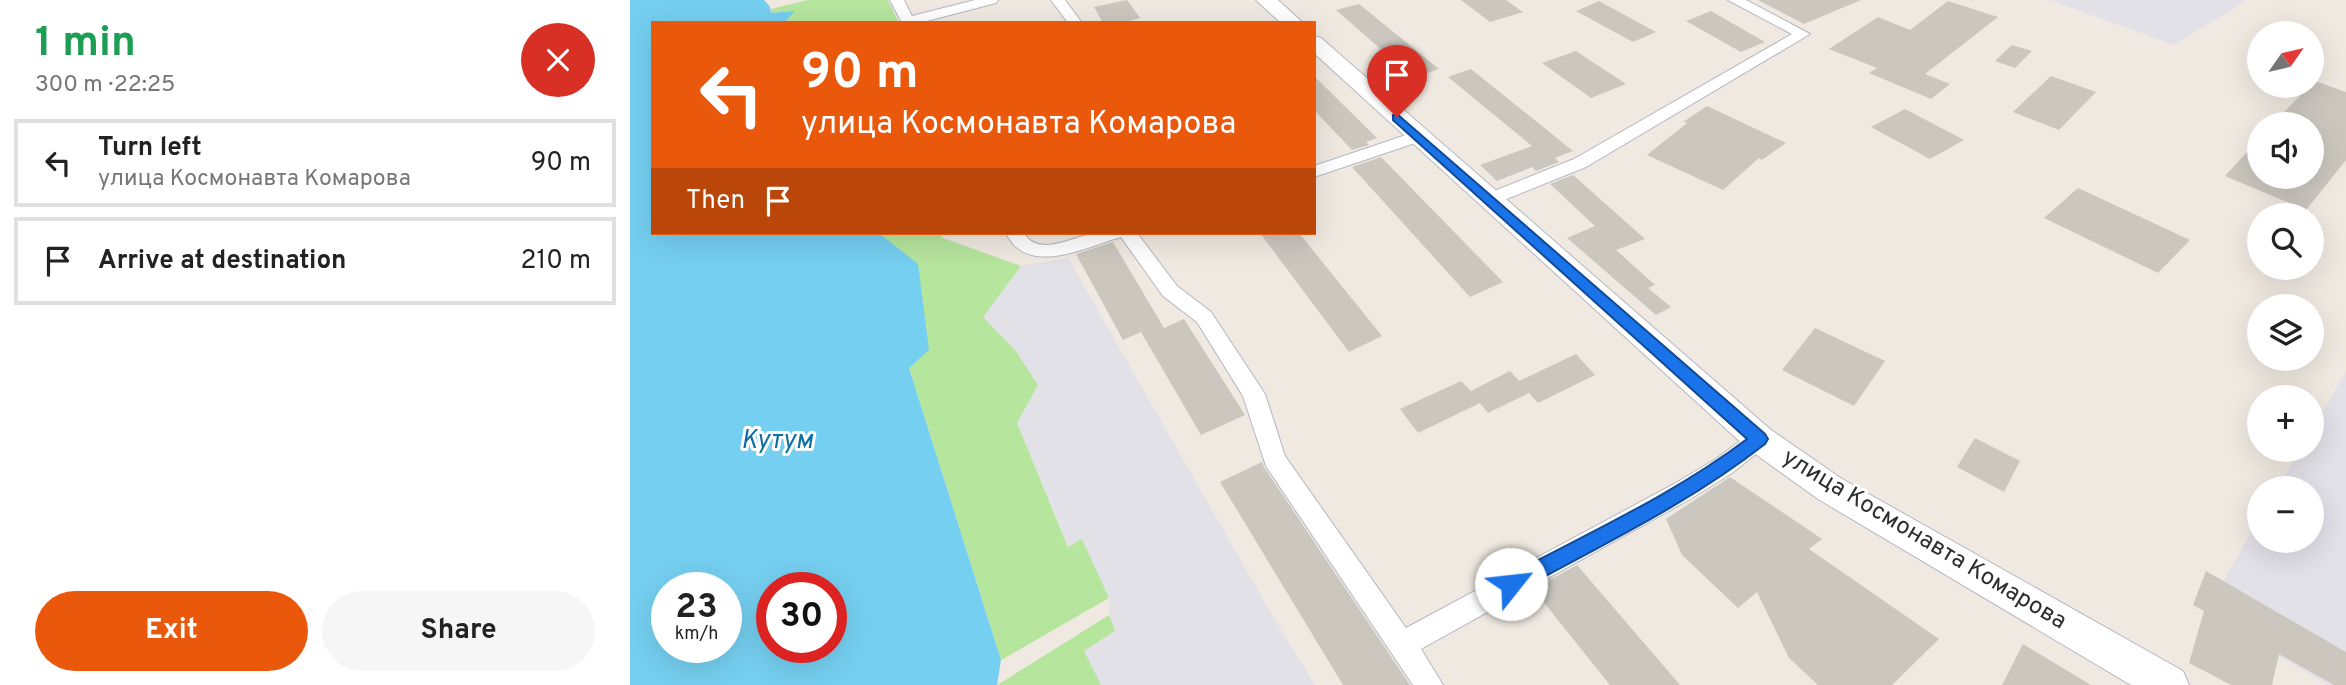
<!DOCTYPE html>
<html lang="en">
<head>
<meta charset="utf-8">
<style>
  :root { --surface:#fff; --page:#f6f6f6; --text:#222; --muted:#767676; --line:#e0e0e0; --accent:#ea580c }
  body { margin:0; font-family:Overpass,sans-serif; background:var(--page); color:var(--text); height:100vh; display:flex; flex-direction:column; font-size:26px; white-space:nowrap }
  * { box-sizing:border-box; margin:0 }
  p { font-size:23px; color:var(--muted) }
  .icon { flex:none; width:38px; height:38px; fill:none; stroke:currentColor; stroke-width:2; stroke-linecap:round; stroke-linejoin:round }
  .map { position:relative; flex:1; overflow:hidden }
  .side { display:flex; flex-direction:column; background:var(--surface); width:630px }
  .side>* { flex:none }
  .top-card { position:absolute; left:21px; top:21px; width:665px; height:214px; border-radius:0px; box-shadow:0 7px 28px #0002; background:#ea580c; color:#fff; overflow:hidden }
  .needle { width:46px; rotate:56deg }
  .tools { position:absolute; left:1617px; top:21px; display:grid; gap:14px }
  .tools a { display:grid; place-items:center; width:77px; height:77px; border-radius:50%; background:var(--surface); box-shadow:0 7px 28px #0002; font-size:35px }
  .speed { position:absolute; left:21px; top:572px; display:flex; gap:14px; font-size:35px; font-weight:700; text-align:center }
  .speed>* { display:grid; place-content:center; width:91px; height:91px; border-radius:50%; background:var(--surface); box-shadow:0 7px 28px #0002; line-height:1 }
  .speed small { font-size:18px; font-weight:400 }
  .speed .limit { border:10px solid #d22; background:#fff; color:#111 }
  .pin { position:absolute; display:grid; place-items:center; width:60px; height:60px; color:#fff; margin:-72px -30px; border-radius:50% 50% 50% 0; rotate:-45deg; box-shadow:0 0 7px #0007 }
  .pin .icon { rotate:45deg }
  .me { position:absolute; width:77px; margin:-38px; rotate:61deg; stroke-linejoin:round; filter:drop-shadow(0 0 5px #0008) }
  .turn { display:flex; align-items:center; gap:24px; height:147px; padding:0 35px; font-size:32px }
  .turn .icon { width:91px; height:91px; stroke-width:2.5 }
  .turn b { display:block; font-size:49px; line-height:60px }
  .then { display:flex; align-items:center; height:66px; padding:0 35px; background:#0003; gap:14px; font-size:26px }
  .round { display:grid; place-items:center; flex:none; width:74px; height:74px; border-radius:37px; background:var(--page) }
  .summary { display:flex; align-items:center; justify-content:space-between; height:119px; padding:0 35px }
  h1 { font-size:42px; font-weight:700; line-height:52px; color:#1e9e55 }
  .action { display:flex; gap:14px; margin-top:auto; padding:14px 35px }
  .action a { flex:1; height:80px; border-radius:42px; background:var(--accent); color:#fff; font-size:28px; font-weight:700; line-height:80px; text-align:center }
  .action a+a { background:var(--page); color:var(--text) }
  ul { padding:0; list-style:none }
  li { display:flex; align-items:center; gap:21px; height:88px; margin:0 14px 10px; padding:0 21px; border:4px solid var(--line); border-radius:0px }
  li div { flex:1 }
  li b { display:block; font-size:26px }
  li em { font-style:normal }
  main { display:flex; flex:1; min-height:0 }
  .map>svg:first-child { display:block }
  .industrial { fill:#e3e1e8 }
  .green { fill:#b6e59e }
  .water { fill:#75cff0; fill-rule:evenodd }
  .building { fill:#cbc7bf }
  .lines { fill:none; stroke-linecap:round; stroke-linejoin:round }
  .street-casing { stroke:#b4b7c1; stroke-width:2 }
  .secondary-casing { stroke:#b4b7c1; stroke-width:2 }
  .street { fill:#fff; fill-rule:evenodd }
  .secondary { fill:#fff; fill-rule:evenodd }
  .route { fill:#1a73e8; stroke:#114b97; stroke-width:2 }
  .labels { text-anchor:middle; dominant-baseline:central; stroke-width:6; stroke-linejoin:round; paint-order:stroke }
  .street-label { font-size:24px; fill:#2e2e2e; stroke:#fff }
  .water-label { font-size:26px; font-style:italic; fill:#0d6fa3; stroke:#fff }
</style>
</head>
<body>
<main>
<section class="side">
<div class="summary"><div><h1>1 min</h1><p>300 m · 22:25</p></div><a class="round" style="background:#d93025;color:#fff"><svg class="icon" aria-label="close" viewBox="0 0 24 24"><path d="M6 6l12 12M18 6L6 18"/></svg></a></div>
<ul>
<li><svg class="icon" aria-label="left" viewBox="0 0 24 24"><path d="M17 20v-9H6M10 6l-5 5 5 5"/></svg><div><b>Turn left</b><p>улица Космонавта Комарова</p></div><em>90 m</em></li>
<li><svg class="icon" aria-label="arrive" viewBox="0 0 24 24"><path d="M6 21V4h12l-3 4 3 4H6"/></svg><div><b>Arrive at destination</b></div><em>210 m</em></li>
</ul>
<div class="action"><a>Exit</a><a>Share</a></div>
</section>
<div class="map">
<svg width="1716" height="685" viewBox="0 0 1716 685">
  <rect width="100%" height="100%" fill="#efe9e1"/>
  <g class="industrial">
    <polygon points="1420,0 1617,0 1544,45"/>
    <polygon points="438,258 642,615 685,685 471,685 454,651 485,631 479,615 479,598 452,539 439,547 387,423 353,317 391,266"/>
    <polygon points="1716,371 1716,685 1697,685 1575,612 1629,519 1629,541 1682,541 1682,488 1647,488 1670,450 1682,450 1682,430"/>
  </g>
  <g class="green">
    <polygon points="178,0 258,0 269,23 158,23 156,21 164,11 141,13 141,9"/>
    <polygon points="249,233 310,233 313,238 391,266 353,317 385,350 408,385 387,423 438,547 452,539 479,598 371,660 279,368 288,265"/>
    <polygon points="479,615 485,631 454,651 471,685 367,685"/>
  </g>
  <path class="water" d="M0 0H134L140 7 141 13 165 11 156 21 158 23H23V233H249L288 264 299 350 279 368 371 660 367 685H0ZM96 588V648H37V588ZM201 588V648H142V588Z"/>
  <g class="building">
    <polygon points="497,0 510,18 492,23 473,23 464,7"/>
    <polygon points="831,0 876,0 893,12 860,22"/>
    <polygon points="1128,0 1231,0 1174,24"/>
    <polygon points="969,1 1026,32 1003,42 946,11"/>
    <polygon points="1318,1 1368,17 1295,74 1320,84 1301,99 1239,73 1247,68 1199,49 1248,17 1280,30"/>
    <polygon points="729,4 809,69 784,78 706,10"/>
    <polygon points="1081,11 1135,42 1111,52 1056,21"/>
    <polygon points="1382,45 1402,51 1385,68 1365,61"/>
    <polygon points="946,51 996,84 961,98 912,63"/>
    <polygon points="841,69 943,151 925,158 929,162 906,171 902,167 867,181 850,165 902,146 818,77"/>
    <polygon points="684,76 747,138 736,142 739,145 722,150 684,110"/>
    <polygon points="1421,76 1466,92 1429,130 1383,112"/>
    <polygon points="1682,80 1716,92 1716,160 1676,210 1595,176 1629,139 1629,177 1682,177 1682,124 1643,124 1679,86 1682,86"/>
    <polygon points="1077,106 1156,143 1132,160 1129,158 1093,190 1017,155 1057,123 1053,122"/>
    <polygon points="1275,109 1334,140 1300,159 1241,127"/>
    <polygon points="751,157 873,282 840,297 722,167"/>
    <polygon points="943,175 1015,239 986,250 1025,285 1018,288 1041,307 1026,315 937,238 965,226 920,184"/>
    <polygon points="1448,188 1560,240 1528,273 1414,218"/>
    <polygon points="630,233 669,233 752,336 719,352"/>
    <polygon points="483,242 534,328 554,319 615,415 571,435 511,332 493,340 446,254"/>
    <polygon points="1185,328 1255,361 1224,406 1152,370"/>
    <polygon points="946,354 965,375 908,403 899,393 858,413 850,403 788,433 770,409 831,381 841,391 880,371 889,381"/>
    <polygon points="1345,438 1390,461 1374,492 1327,467"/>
    <polygon points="632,462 634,467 780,685 713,685 590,482"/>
    <polygon points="1100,477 1192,539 1179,549 1309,639 1262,685 1188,685 1159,658 1127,592 1108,608 1052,555 1036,519"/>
    <polygon points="947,565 1050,685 980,685 903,589"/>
    <polygon points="1576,571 1716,652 1716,685 1704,685 1649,654 1642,685 1601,685 1559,663 1574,611 1563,605"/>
    <polygon points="1393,644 1461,685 1372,685"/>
  </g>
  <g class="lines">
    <g class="street-casing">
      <g id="street">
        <polygon points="260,0 274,0 282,16 345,0 368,0 366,3 289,23 272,23"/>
        <polygon points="421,0 435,0 452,23 438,23"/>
        <polygon points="1098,0 1116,0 1180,34 956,167 864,204 852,204 849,200 852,196 944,159 1162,34"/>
        <polygon points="788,131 796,136 794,140 684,177 684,166"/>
        <path d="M376 233H394C409 259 445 235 467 233 480 231 494 233 507 233L547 286 581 312 635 394 655 456 776 628 1044 484 1086 459 1121 433 1129 430 1137 433 1141 439 1137 445 1102 473 1062 498 791 649 813 685H783L636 466 613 396 567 322 533 296 491 237C454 248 397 277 376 233Z"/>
      </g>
    </g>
    <g class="secondary-casing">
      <g id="secondary">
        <polygon points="626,0 648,0 673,23 651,23"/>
        <polygon points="684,36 691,38 1141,430 1212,479 1553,671 1559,685 1501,685 1188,499 1117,448 684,53"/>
      </g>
    </g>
    <use href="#street" class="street"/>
    <use href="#secondary" class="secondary"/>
  </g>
  <path class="route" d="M767 114 1135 434 1138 439 1135 444C1060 503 972 545 888 591L881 593 874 591 871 584 874 578C956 534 1043 495 1117 439L763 120V115Z"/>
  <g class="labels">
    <g class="street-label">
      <text transform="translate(1294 540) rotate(31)">улица Космонавта Комарова</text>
    </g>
    <g class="water-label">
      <text x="147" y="441">Кутум</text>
    </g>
  </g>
</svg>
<div class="tools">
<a><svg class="needle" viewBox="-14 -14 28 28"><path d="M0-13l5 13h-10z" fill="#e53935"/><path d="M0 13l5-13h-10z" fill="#767676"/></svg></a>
<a><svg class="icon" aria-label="sound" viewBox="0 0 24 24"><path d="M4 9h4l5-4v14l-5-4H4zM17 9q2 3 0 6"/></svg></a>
<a><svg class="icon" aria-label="search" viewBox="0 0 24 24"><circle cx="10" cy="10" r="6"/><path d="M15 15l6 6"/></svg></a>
<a><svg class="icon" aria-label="layers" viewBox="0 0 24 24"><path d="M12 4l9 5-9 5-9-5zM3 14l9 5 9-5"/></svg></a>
<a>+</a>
<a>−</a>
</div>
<div class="speed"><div>23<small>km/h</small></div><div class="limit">30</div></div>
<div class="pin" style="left:767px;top:117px;background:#d93025"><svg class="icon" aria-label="arrive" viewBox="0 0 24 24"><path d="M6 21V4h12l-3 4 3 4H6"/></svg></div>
<svg class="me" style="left:881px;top:584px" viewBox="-20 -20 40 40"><circle r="19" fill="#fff"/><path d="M0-13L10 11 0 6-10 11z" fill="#1a73e8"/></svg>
<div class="top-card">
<div class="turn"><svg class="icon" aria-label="left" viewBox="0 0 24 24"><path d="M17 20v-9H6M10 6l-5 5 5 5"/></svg><div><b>90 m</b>улица Космонавта Комарова</div></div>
<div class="then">Then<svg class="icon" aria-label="arrive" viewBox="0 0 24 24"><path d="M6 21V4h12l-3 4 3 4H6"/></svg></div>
</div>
</div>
</main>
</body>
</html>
